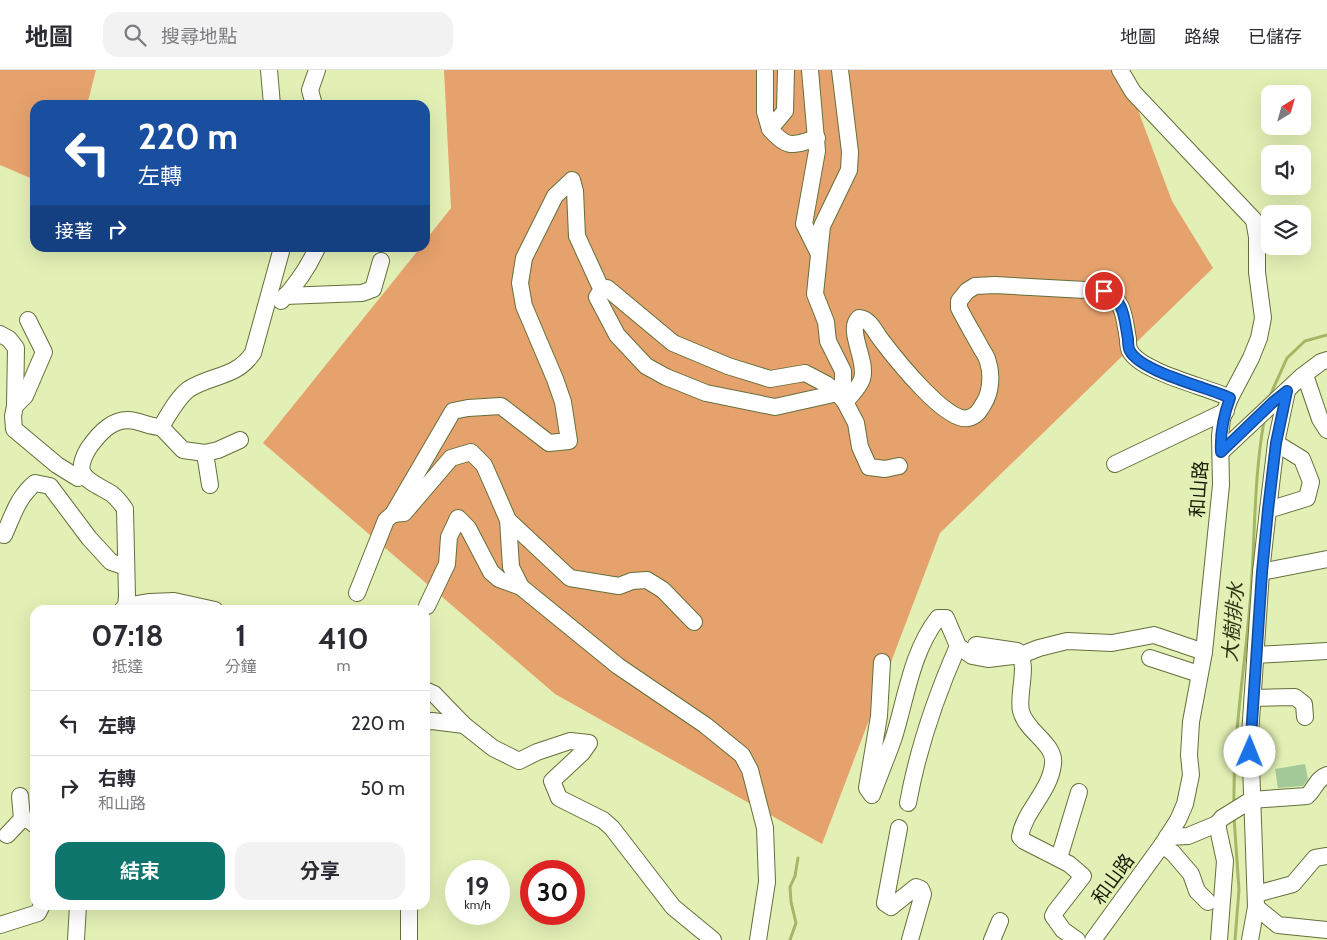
<!DOCTYPE html>
<html lang="zh-TW">
<head>
<meta charset="utf-8">
<style>
  :root { --surface:#fff; --page:#f2f2f3; --text:#2b2b33; --muted:#7c7c81; --line:#e1e1e2; --accent:#0f766e }
  body { margin:0; font-family:Cabin,"Noto Sans TC",sans-serif; background:var(--page); color:var(--text); height:100vh; display:flex; flex-direction:column; font-size:19px; white-space:nowrap }
  * { box-sizing:border-box; margin:0 }
  p { font-size:16px; color:var(--muted) }
  .icon { flex:none; width:28px; height:28px; fill:none; stroke:currentColor; stroke-width:2; stroke-linecap:round; stroke-linejoin:round }
  .map { position:relative; flex:1; overflow:hidden }
  .details { position:absolute; left:30px; top:535px; width:400px; height:305px; display:flex; flex-direction:column; background:var(--surface); border-radius:15px; box-shadow:0 5px 20px #0002 }
  .details>* { flex:none }
  .hud { position:absolute; left:30px; top:30px; width:400px; height:152px; border-radius:15px; box-shadow:0 5px 20px #0002; background:#1a4fa0; color:#fff; overflow:hidden }
  .needle { width:32px; rotate:37deg }
  .controls { position:absolute; left:1261px; top:15px; display:grid; gap:10px }
  .controls a { display:grid; place-items:center; width:50px; height:50px; border-radius:10px; background:var(--surface); box-shadow:0 5px 20px #0002; font-size:25px }
  .speed { position:absolute; left:445px; top:790px; display:flex; gap:10px; font-size:25px; font-weight:700; text-align:center }
  .speed>* { display:grid; place-content:center; width:65px; height:65px; border-radius:50%; background:var(--surface); box-shadow:0 5px 20px #0002; line-height:1 }
  .speed small { font-size:12px; font-weight:400 }
  .speed .limit { border:8px solid #d22; background:#fff; color:#111 }
  .pin { position:absolute; display:grid; place-items:center; width:42px; height:42px; color:#fff; margin:-21px; border:2px solid #fff; border-radius:50%; box-shadow:0 1px 5px #0007 }
  .me { position:absolute; width:55px; margin:-28px; rotate:1deg; stroke-linejoin:round; filter:drop-shadow(0 0 4px #0008) }
  .turn { display:flex; align-items:center; gap:18px; height:105px; padding:0 25px; font-size:22px }
  .turn .icon { width:65px; height:65px; stroke-width:2.5 }
  .turn b { display:block; font-size:35px; line-height:42px }
  .then { display:flex; align-items:center; height:48px; padding:0 25px; background:#0003; gap:10px; font-size:19px }
  .eta { display:flex; justify-content:space-evenly; align-items:center; height:85px; text-align:center }
  .eta b { font-size:30px; font-weight:700; line-height:35px }
  .primary-button { display:flex; gap:10px; margin-top:auto; padding:10px 25px }
  .primary-button a { flex:1; height:58px; border-radius:15px; background:var(--accent); color:#fff; font-size:20px; font-weight:700; line-height:58px; text-align:center }
  .primary-button a+a { background:var(--page); color:var(--text) }
  ul { padding:0; list-style:none }
  li { display:flex; align-items:center; gap:15px; height:65px; padding:0 25px; border-top:1px solid var(--line) }
  li div { flex:1 }
  li b { display:block; font-size:19px }
  li em { font-style:normal }
  header { display:flex; align-items:center; gap:30px; box-sizing:border-box; height:70px; padding:0 25px; background:var(--surface); border-bottom:1px solid var(--line) }
  header strong { font-size:24px }
  nav { display:flex; gap:28px; margin-inline-start:auto; font-size:18px }
  .search { width:350px; height:45px; background:var(--page); display:flex; align-items:center; gap:12px; box-sizing:border-box; padding:0 18px; border-radius:15px; color:var(--muted); font-size:19px }
  .map>svg:first-child { display:block }
  .forest { fill:#e6a26d }
  .lines { fill:none; stroke-linecap:round; stroke-linejoin:round }
  .stream { stroke:#a6b666; stroke-width:3 }
  .building { fill:#a4c999 }
  .minor-casing { stroke:#656f3a; stroke-width:18 }
  .minor { stroke:#fff; stroke-width:16 }
  .route-casing { stroke:#114b97; stroke-width:12 }
  .route { stroke:#1a73e8; stroke-width:9 }
  .labels { text-anchor:middle; dominant-baseline:central; stroke-width:4.5; stroke-linejoin:round; paint-order:stroke }
  .street-label { font-size:19px; fill:#171b05; stroke:#e2f0b5 }
  .water-label { font-size:20px; font-style:italic; fill:#313714; stroke:#e2f0b5 }
</style>
</head>
<body>
<header>
<strong>地圖</strong>
<div class="search"><svg class="icon" aria-label="search" viewBox="0 0 24 24"><circle cx="10" cy="10" r="6"/><path d="M15 15l6 6"/></svg>搜尋地點</div>
<nav><a>地圖</a><a>路線</a><a>已儲存</a></nav>
</header>
<div class="map">
<svg width="1327" height="870" viewBox="0 0 1327 870">
  <rect width="100%" height="100%" fill="#e2f0b5"/>
  <g class="forest">
    <polygon points="0,0 96,0 87,35 35,35 35,110 0,95"/>
    <polygon points="444,0 1123,0 1172,131 1213,198 940,463 822,774 555,624 263,373 420,178 425,178 425,171 451,138"/>
  </g>
  <g class="lines">
    <g class="stream">
      <polyline points="1269,328 1287,288 1305,271 1327,265"/>
      <path d="M1234 733C1233 662 1246 592 1251 521 1255 464 1254 408 1264 351"/>
      <polyline points="1234,747 1239,820 1235,870"/>
      <polyline points="790,870 796,853 791,832 790,817 795,806 798,788"/>
    </g>
  </g>
  <polygon class="building" points="1305,694 1308,709 1303,716 1278,718 1275,699"/>
  <g class="lines">
    <g class="minor-casing">
      <g id="minor">
        <polyline points="269,0 272,35"/>
        <polyline points="765,0 765,42 770,59 785,41 786,0"/>
        <polyline points="810,0 817,81 804,154 819,184"/>
        <polyline points="314,35 310,20 317,0"/>
        <path d="M770 59C788 80 793 75 817 68"/>
        <polyline points="602,219 607,218 673,273 728,296 770,309 805,303 826,314 838,323 845,332 856,353 860,377 869,397 885,399 899,396"/>
        <polyline points="285,226 362,223 373,219 381,191"/>
        <path d="M281 231C297 214 308 198 317 178"/>
        <polyline points="0,264 9,269 16,278 15,336 13,346 14,359 57,395 78,408 84,405"/>
        <polyline points="1305,305 1320,349 1327,360"/>
        <path d="M845 332C851 325 859 318 862 309 868 291 846 260 859 248 871 249 875 263 882 271 895 288 947 354 968 348 977 346 980 340 984 333 991 322 992 304 988 292 987 287 984 283 981 278 974 265 966 252 959 238V231L967 221 975 216 995 215 1104 221C1125 230 1124 249 1128 269 1128 273 1128 278 1130 281 1141 302 1207 317 1230 328"/>
        <polyline points="15,336 25,326 44,282 28,250"/>
        <polyline points="161,357 183,380 205,383 218,380 240,370"/>
        <polyline points="1221,382 1301,307 1321,292 1327,290"/>
        <polyline points="205,383 210,415"/>
        <polyline points="1115,394 1226,341"/>
        <polyline points="1268,440 1307,428 1311,412 1302,389 1276,373"/>
        <polyline points="508,450 570,508 619,516 632,511 647,510 663,520 694,552"/>
        <path d="M4 465C13 445 18 427 35 413L50 416 89 468 111 492 126 497"/>
        <polyline points="1261,502 1327,489"/>
        <polyline points="521,517 618,596 705,655 742,685 750,700 765,758 767,812 758,870"/>
        <polyline points="357,523 386,450 393,444"/>
        <polyline points="126,536 150,532 174,531 215,540"/>
        <polyline points="427,536 447,494 449,467 458,448 468,458 491,502 499,509 521,517 511,497 508,450 484,395 471,382 451,388 404,443 393,444 453,341 468,338 501,336 549,373 569,371 563,332 555,309 524,236 520,213 524,188 555,126 572,110 575,121 577,166 599,214 602,219 597,227 617,265 646,296 666,307 706,323 775,337 838,323 843,317 843,301 828,271 826,252 815,224 822,156 849,100 850,82 840,0"/>
        <path d="M122 540 126 536 127 527 125 439C121 433 117 428 112 424 103 418 89 413 83 404 79 396 84 386 88 379 99 363 114 346 135 351 144 353 152 357 161 357 169 344 177 328 189 319 213 304 236 308 253 283L282 178"/>
        <path d="M976 575 1017 581C1030 593 1017 624 1021 641 1026 662 1056 674 1053 694 1050 722 1024 741 1020 767L1024 771 1069 794 1083 806 1055 842 1053 846 1063 860 1077 870"/>
        <polyline points="1256,585 1327,581"/>
        <polyline points="1150,588 1199,604"/>
        <path d="M882 592 879 646 867 718 872 725C879 706 887 687 894 667 906 628 912 581 938 548H946L958 576 972 586 988 589 1021 585 1039 578 1067 571 1112 573 1154 565 1204 582"/>
        <polyline points="425,620 434,624 464,655"/>
        <polyline points="1253,628 1295,627 1304,634 1305,647"/>
        <polyline points="425,652 432,651 464,655 493,678 519,691 537,682 570,671 589,673 582,683 552,711 559,728 603,750 612,758 673,837 713,870"/>
        <polyline points="20,726 22,749 30,751 35,755"/>
        <path d="M908 733C918 678 936 626 958 576"/>
        <polyline points="1217,754 1225,791 1219,870"/>
        <polyline points="899,758 885,833 891,837 916,817 921,819 923,824 910,870"/>
        <polyline points="7,765 22,749"/>
        <path d="M1167 767 1188 766 1217 754 1222 748 1251 730 1307 726C1316 718 1316 709 1327 705"/>
        <polyline points="1162,775 1173,783 1191,804 1197,821 1208,832"/>
        <polyline points="1059,788 1079,722"/>
        <polyline points="1256,824 1293,814 1315,788 1327,786"/>
        <polyline points="409,835 409,870"/>
        <polyline points="1256,837 1278,855 1327,860"/>
        <polyline points="0,855 38,843 42,835"/>
        <polyline points="76,870 78,835"/>
        <polyline points="992,870 1000,851"/>
        <polyline points="1093,870 1162,775 1178,750 1185,734 1191,705 1189,685 1191,652 1204,582 1221,415 1220,366 1222,349 1230,328 1251,288 1259,268 1263,248 1257,202 1257,167 1254,150 1133,22 1120,0"/>
        <polyline points="1250,870 1256,837 1250,665 1261,502 1268,440 1276,373 1287,321"/>
      </g>
    </g>
    <use href="#minor" class="minor"/>
  </g>
  <g class="lines">
    <g class="route-casing">
      <path id="route" d="M1104 221C1125 230 1124 249 1128 269 1128 273 1128 278 1130 281 1141 302 1207 317 1230 328 1223 347 1220 363 1221 382L1273 332 1287 321 1276 373 1268 440 1262 502 1250 682"/>
    </g>
    <use href="#route" class="route"/>
  </g>
  <g class="labels">
    <g class="street-label">
      <text transform="translate(1199 419) rotate(-86)">和山路</text>
      <text transform="translate(1113 809) rotate(-54)">和山路</text>
    </g>
    <g class="water-label">
      <text transform="translate(1233 552) rotate(-85)">大樹排水</text>
    </g>
  </g>
</svg>
<div class="controls">
<a><svg class="needle" viewBox="-14 -14 28 28"><path d="M0-13l5 13h-10z" fill="#e53935"/><path d="M0 13l5-13h-10z" fill="#7c7c81"/></svg></a>
<a><svg class="icon" aria-label="sound" viewBox="0 0 24 24"><path d="M4 9h4l5-4v14l-5-4H4zM17 9q2 3 0 6"/></svg></a>
<a><svg class="icon" aria-label="layers" viewBox="0 0 24 24"><path d="M12 4l9 5-9 5-9-5zM3 14l9 5 9-5"/></svg></a>
</div>
<div class="speed"><div>19<small>km/h</small></div><div class="limit">30</div></div>
<div class="pin" style="left:1104px;top:221px;background:#d93025"><svg class="icon" aria-label="arrive" viewBox="0 0 24 24"><path d="M6 21V4h12l-3 4 3 4H6"/></svg></div>
<svg class="me" style="left:1250px;top:682px" viewBox="-20 -20 40 40"><circle r="19" fill="#fff"/><path d="M0-13L10 11 0 6-10 11z" fill="#1a73e8"/></svg>
<div class="hud">
<div class="turn"><svg class="icon" aria-label="left" viewBox="0 0 24 24"><path d="M17 20v-9H6M10 6l-5 5 5 5"/></svg><div><b>220 m</b>左轉</div></div>
<div class="then">接著<svg class="icon" aria-label="right" viewBox="0 0 24 24"><path d="M7 20v-9h11M14 6l5 5-5 5"/></svg></div>
</div>
<section class="details">
<div class="eta">
<div><b>07:18</b><p>抵達</p></div>
<div><b>1</b><p>分鐘</p></div>
<div><b>410</b><p>m</p></div>
</div>
<ul>
<li><svg class="icon" aria-label="left" viewBox="0 0 24 24"><path d="M17 20v-9H6M10 6l-5 5 5 5"/></svg><div><b>左轉</b></div><em>220 m</em></li>
<li><svg class="icon" aria-label="right" viewBox="0 0 24 24"><path d="M7 20v-9h11M14 6l5 5-5 5"/></svg><div><b>右轉</b><p>和山路</p></div><em>50 m</em></li>
</ul>
<div class="primary-button"><a>結束</a><a>分享</a></div>
</section>
</div>
</body>
</html>
